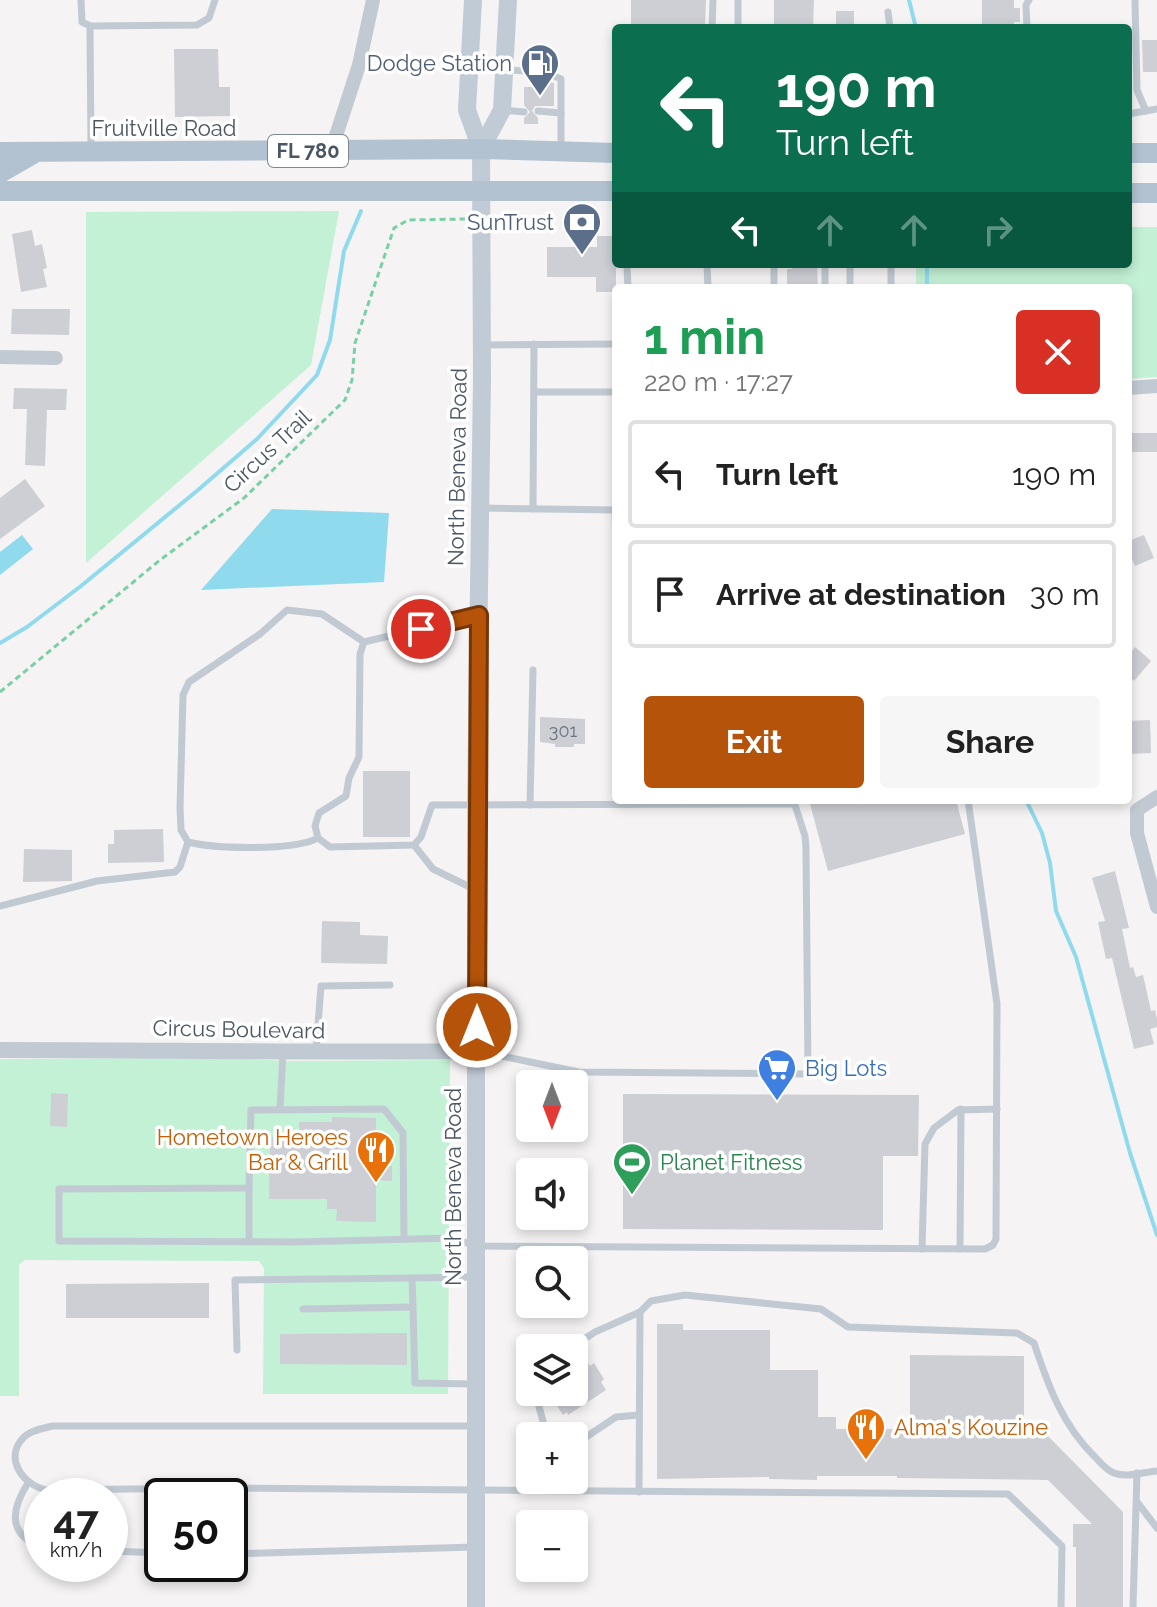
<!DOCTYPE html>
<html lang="en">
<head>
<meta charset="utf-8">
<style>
  :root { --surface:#fff; --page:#f6f6f6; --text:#222; --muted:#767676; --line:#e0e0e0; --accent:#b45309 }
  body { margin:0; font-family:Raleway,sans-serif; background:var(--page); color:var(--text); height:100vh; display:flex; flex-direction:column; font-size:30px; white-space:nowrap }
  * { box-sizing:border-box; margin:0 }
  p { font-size:26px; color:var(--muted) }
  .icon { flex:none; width:44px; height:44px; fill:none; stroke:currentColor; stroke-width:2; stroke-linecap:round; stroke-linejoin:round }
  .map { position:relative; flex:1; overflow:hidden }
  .panel { position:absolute; left:612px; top:284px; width:520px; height:520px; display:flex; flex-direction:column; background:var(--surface); border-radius:8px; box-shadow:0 4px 12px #0003 }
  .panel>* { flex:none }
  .hud { position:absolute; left:612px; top:24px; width:520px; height:244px; border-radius:8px; box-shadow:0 4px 12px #0003; background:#0b6e4f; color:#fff; overflow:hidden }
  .needle { width:52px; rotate:180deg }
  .buttons { position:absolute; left:516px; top:1070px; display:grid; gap:16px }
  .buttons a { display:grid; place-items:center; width:72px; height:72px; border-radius:8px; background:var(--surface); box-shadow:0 4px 12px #0003; font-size:40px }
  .speed { position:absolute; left:24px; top:1478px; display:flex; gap:16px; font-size:40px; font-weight:700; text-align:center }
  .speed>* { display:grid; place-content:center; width:104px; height:104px; border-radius:50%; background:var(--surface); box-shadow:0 4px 12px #0003; line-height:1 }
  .speed small { font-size:20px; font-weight:400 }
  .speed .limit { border:4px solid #111; border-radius:12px; background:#fff; color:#111 }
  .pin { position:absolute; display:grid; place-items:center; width:68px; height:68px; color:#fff; margin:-34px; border:4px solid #fff; border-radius:50%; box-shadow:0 2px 8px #0007 }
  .me { position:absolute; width:88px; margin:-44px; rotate:0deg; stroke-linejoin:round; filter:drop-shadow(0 0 6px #0008) }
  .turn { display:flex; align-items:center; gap:28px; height:168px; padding:0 32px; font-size:36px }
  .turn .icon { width:104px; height:104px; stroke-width:2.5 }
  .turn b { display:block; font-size:56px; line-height:68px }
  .lanes { display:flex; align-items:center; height:76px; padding:0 32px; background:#0003; justify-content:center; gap:40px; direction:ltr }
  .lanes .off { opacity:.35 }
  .round { display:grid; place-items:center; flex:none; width:84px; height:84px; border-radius:8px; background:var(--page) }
  .head { display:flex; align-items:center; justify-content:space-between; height:136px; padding:0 32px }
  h1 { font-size:48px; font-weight:700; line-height:60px; color:#1e9e55 }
  .primary-button { display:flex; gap:16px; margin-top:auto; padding:16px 32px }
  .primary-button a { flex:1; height:92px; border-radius:8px; background:var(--accent); color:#fff; font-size:32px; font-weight:700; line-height:92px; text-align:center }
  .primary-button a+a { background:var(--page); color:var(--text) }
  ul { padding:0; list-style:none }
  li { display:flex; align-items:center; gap:24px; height:108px; margin:0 16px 12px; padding:0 16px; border:4px solid var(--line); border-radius:8px }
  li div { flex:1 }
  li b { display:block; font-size:30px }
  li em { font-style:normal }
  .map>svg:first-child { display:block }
  .green { fill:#c3f1d5 }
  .water { fill:#90daee }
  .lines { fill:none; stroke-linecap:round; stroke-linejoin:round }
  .stream { stroke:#90daee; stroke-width:4 }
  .building { fill:#cdcfd5 }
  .path { stroke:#7ad0a6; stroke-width:3; stroke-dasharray:6 4; stroke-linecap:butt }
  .service { stroke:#c1cad2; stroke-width:7 }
  .minor { stroke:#c1cad2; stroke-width:14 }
  .tertiary { stroke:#c1cad2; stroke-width:16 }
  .secondary { stroke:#c1cbd6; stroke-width:18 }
  .primary { stroke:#b3c2d1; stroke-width:20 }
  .route-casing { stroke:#753606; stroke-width:20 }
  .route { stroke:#b45309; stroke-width:14 }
  .labels { text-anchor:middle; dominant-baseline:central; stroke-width:7; stroke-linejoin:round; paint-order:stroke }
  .number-label { font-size:18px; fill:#6b747e }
  .shield { fill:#fff; stroke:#808990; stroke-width:2 }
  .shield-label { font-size:20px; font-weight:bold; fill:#4a5661 }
  .service-label { font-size:22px; fill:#4e5e75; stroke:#fff; text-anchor:end }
  .street-label { font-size:22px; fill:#4a5661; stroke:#fff }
  .shop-label { font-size:22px; fill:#366cbe; stroke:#fff; text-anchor:start }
  .food-label { font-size:22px; fill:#c56008; stroke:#fff; text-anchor:end }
  .leisure-label { font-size:22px; fill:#27864d; stroke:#fff; text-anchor:start }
</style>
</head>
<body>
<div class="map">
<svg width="1157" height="1607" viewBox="0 0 1157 1607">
  <rect width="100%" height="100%" fill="#f5f3f3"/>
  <g class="green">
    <polygon points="339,211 311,365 86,563 86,212"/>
    <polygon points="1128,227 1157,227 1157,377 1128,379 1128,288 916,288 916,264 1128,264"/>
    <polygon points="218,1058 289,1061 450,1060 448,1394 263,1394 264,1268 259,1261 25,1260 19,1265 19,1396 0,1396 0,1059"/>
  </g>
  <g class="water">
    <polygon points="272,509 389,513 384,582 201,590"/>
    <polygon points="22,535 33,549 0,575 0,552"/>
  </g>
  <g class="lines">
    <g class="stream">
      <polyline points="909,0 916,28"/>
      <polyline points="927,288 927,264"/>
      <polyline points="0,643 27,627 81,586 198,490 257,439 317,375 330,340 344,251 361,211"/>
      <polyline points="1026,800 1042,833 1050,863 1056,911 1076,957 1130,1153 1157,1235"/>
    </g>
  </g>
  <g class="building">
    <polygon points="631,0 706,0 705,28 631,28"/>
    <polygon points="774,0 814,0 813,28 774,28"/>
    <polygon points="982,0 1014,0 1014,8 1020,8 1020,22 1014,22 1014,28 982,28"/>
    <rect x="836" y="11" width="18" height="17"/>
    <polygon points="1142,40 1157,40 1157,72 1143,72"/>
    <polygon points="174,49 218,49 219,87 230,87 230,116 175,117"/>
    <polygon points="541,80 554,83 554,106 535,106 532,111 538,118 538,124 524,124 524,118 530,112 524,105 524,87 541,87"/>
    <polygon points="32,230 35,246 42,244 47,268 43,269 47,287 21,292 12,234"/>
    <polygon points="597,236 616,236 616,292 596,292 596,277 547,277 547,247 597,247"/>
    <polygon points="792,264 817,264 818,288 787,288 787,269 792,269"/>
    <polygon points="12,309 70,309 69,335 11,334"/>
    <polygon points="14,388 67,389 66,410 47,410 45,466 25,465 27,409 13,409"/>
    <rect x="1128" y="433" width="29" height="19"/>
    <polygon points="25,479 45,506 0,539 0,498"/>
    <polygon points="1144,535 1154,558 1135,566 1128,550 1128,541"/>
    <polygon points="1135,647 1151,661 1134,681 1128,675 1128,656"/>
    <polygon points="540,717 585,719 585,744 574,744 574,747 555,747 555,744 540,742"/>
    <polygon points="1150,720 1151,753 1128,754 1130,721"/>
    <rect x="363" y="771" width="47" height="66"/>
    <polygon points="809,800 956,800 965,834 828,871"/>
    <polygon points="163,829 164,862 108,863 108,844 114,844 114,830"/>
    <polygon points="24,849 72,850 72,881 23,882"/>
    <polygon points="1115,871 1129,928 1122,929 1130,968 1133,967 1136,977 1143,975 1151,1011 1155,1010 1157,1019 1157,1027 1150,1029 1154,1044 1134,1049 1112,958 1106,959 1098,922 1105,921 1092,878"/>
    <polygon points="322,921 360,922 360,935 388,936 387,964 321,963"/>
    <polygon points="51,1093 68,1094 67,1127 50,1126"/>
    <polygon points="623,1094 919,1095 918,1156 883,1156 883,1230 623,1229"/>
    <polygon points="332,1117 376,1118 375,1166 392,1166 392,1181 376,1180 376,1222 336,1221 337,1209 327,1209 327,1199 269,1199 270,1137 285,1137 285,1133 299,1133 299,1122 332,1122"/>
    <polygon points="209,1283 209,1318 66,1318 66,1284"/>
    <polygon points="657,1324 683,1324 683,1330 770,1330 770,1370 818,1370 818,1417 836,1417 836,1429 910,1429 910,1355 1024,1356 1024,1430 1042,1430 1123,1512 1123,1607 1076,1607 1076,1547 1073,1547 1073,1524 1092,1524 1048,1480 897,1478 897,1476 817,1476 817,1480 769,1479 769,1477 657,1479"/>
    <polygon points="407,1333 407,1365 280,1364 280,1334"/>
    <polygon points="584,1357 590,1366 594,1363 604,1379 601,1382 606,1390 568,1415 567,1412 563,1415 552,1398 560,1392 574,1392 574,1364"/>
  </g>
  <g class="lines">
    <polyline class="path" points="0,692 160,560 244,498 345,400 352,380 355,343 394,228 408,220 466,219"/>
    <g class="service">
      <polyline points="81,0 82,22 90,26 197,25 209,18 215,0"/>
      <polyline points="1135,0 1137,90 1146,111"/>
      <polyline points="888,12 890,28"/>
      <polyline points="90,26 91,150"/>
      <polyline points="712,28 713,0"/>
      <polyline points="738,28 738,0"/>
      <polyline points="1027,28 1026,5 1029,0"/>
      <polyline points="506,70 545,72 561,79 561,149"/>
      <polyline points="504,110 524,112"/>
      <polyline points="538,111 561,113"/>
      <polyline points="1128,114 1157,109"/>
      <polyline points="707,264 708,288"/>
      <polyline points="825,264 825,288"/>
      <polyline points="850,264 850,288"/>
      <polyline points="627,266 628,288"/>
      <polyline points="774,288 774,264"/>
      <polyline points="891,288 891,264"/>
      <polyline points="482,345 616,344"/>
      <polyline points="534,392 616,392"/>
      <polyline points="482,508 616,510"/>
      <polyline points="533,509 534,344"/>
      <polyline points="615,510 616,548"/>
      <polyline points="478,615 364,642 360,654 359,757 349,778 346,796 319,813 315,826 318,838 330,847 414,845 421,837 432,805 794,804"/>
      <polyline points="530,805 533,670"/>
      <path d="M318 838C294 851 216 849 188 842L181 830 180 808 183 695 189 682 260 634 287 610 322 614 364 642"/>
      <polyline points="414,845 433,869 476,890"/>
      <polyline points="0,906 97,881 175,872 180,867 188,842"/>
      <polyline points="316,1051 321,986 390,985"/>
      <polyline points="477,1051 579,1072 808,1074 806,848 805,836 794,802"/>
      <polyline points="280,1108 283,1053"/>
      <polyline points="404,1239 403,1133 384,1109 251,1110 249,1188 59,1189 59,1241 296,1242 453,1238 476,1246 985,1249 993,1245 996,1239 997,1004 968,800"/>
      <polyline points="249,1241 249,1188"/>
      <polyline points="922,1249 925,1144 934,1128 958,1110 997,1109"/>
      <polyline points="960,1249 961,1109"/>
      <polyline points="413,1307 412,1278 473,1277"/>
      <polyline points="303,1309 413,1307 415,1383 474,1384"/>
      <path d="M571 1348 595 1332 640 1312 651 1301 685 1295 821 1309 848 1327 1017 1333 1034 1343C1048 1385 1062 1425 1095 1457 1101 1463 1106 1470 1114 1473 1126 1478 1144 1472 1157 1471"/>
      <polyline points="237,1350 235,1280 412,1278"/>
      <polyline points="535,1392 547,1436"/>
      <path d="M474 1426H53C44 1428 31 1430 24 1437 3 1458 23 1485 46 1490L218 1488 1008 1494 1062 1546 1061 1607"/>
      <polyline points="574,1445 616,1417 639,1415"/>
      <path d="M28 1483C11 1510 7 1534 42 1548"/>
      <polyline points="639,1492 640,1312"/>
      <polyline points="1137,1502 1157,1528"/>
      <polyline points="110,1551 162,1553"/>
      <polyline points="230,1554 476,1547"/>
      <polyline points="1133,1607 1137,1473"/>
    </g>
    <g class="minor">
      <polyline points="331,151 359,65 373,0"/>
      <polyline points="0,357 56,358"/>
      <polyline points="1128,388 1157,386"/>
      <polyline points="1157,797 1137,810 1137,833 1157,907"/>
    </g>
    <path class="tertiary" d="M0 1050C159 1050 318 1053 477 1051"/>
    <g class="secondary">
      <polyline points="473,0 467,110 481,149 482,379 476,799 476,1607"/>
      <polyline points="481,149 502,110 508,0"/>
    </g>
    <g class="primary">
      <polyline points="0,152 481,149 616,153"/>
      <polyline points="1128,153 1157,153"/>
      <polyline points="0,173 33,154"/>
      <polyline points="0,191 616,191"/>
      <polyline points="1128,193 1157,193"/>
    </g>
  </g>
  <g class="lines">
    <g class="route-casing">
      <polyline id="route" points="421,629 479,615 477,1027"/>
    </g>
    <use href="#route" class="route"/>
  </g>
  <defs>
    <g id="fuel-pin" transform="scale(2)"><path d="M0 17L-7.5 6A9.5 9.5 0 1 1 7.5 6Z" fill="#5c6f8a" stroke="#fff"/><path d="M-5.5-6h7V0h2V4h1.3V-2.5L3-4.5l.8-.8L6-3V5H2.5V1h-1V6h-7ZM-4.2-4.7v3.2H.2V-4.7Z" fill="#fff"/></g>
    <g id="bank-pin" transform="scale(2)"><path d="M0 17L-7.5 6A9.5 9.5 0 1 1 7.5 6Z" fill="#5c6f8a" stroke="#fff"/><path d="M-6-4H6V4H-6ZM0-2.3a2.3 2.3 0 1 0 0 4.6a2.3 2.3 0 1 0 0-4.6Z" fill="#fff"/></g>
    <g id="supermarket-pin" transform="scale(2)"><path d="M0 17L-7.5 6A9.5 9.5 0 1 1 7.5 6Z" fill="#3f7fe0" stroke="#fff"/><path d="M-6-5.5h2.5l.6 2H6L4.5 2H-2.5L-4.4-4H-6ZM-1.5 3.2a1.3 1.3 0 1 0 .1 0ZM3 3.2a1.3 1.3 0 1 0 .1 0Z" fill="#fff"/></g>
    <g id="restaurant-pin" transform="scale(2)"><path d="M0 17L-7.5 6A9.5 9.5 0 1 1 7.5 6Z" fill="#e8710a" stroke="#fff"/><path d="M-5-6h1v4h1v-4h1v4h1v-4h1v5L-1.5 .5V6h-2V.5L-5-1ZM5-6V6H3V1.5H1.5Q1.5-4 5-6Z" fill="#fff"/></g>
    <g id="stadium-pin" transform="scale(2)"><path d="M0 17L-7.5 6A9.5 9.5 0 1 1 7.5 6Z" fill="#2e9e5b" stroke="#fff"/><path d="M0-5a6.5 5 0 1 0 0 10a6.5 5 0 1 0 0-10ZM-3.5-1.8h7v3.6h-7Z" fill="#fff"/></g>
  </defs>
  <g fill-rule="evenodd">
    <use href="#fuel-pin" x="540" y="63"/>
    <use href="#bank-pin" x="582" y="222"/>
    <use href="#supermarket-pin" x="777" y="1068"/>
    <use href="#restaurant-pin" x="376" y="1150"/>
    <use href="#stadium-pin" x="632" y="1162"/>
    <use href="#restaurant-pin" x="866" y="1427"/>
  </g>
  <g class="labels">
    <g class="number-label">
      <text x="563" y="730">301</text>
    </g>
    <rect class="shield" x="268" y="135" width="80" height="32" rx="6"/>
    <g class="shield-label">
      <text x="308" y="151">FL 780</text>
    </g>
    <g class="service-label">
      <text x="512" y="63">Dodge Station</text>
      <text x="554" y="222">SunTrust</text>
    </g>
    <g class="street-label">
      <text x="164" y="128">Fruitville Road</text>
      <text transform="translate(267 451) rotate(-43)">Circus Trail</text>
      <text transform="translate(457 467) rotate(-89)">North Beneva Road</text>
      <text transform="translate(239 1029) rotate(1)">Circus Boulevard</text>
      <text transform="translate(453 1187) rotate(-90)">North Beneva Road</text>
    </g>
    <g class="shop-label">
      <text x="805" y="1068">Big Lots</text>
    </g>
    <g class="food-label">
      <text x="348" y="1137">Hometown Heroes<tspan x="348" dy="25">Bar &amp; Grill</tspan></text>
      <text x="894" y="1427" text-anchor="start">Alma's Kouzine</text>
    </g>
    <g class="leisure-label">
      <text x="660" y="1162">Planet Fitness</text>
    </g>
  </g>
</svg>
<div class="buttons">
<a><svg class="needle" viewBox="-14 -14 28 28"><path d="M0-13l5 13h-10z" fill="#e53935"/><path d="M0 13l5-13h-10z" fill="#767676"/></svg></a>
<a><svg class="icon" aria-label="sound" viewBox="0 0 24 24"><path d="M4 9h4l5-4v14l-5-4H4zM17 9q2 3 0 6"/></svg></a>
<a><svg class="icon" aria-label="search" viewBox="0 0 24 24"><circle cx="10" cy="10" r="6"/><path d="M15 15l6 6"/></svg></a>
<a><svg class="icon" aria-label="layers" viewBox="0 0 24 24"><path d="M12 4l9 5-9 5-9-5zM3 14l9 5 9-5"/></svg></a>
<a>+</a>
<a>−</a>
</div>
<div class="speed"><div>47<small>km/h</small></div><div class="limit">50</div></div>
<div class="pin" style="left:421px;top:629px;background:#d93025"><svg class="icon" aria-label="arrive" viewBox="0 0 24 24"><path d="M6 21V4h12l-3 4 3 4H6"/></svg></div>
<svg class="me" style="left:477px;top:1027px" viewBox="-20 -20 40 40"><circle r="17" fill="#b45309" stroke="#fff" stroke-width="3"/><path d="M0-11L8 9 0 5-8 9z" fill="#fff"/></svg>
<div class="hud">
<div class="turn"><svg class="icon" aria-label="left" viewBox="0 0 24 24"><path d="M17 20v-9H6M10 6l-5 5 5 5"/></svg><div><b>190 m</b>Turn left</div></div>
<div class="lanes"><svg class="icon" aria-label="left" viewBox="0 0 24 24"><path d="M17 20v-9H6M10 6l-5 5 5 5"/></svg><svg class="icon off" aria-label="ahead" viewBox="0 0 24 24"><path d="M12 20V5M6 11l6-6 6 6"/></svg><svg class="icon off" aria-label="ahead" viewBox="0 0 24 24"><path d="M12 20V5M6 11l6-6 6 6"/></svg><svg class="icon off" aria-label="right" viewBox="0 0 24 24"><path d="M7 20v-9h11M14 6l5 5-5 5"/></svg></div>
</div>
<section class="panel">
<div class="head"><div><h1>1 min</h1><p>220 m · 17:27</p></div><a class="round" style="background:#d93025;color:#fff"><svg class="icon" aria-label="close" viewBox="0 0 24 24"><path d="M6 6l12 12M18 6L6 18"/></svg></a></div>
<ul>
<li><svg class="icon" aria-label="left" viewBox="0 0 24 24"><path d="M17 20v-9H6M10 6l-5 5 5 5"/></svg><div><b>Turn left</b></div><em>190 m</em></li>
<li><svg class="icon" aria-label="arrive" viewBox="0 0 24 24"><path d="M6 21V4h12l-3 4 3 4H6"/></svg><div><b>Arrive at destination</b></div><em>30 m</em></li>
</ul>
<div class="primary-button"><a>Exit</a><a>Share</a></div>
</section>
</div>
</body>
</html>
